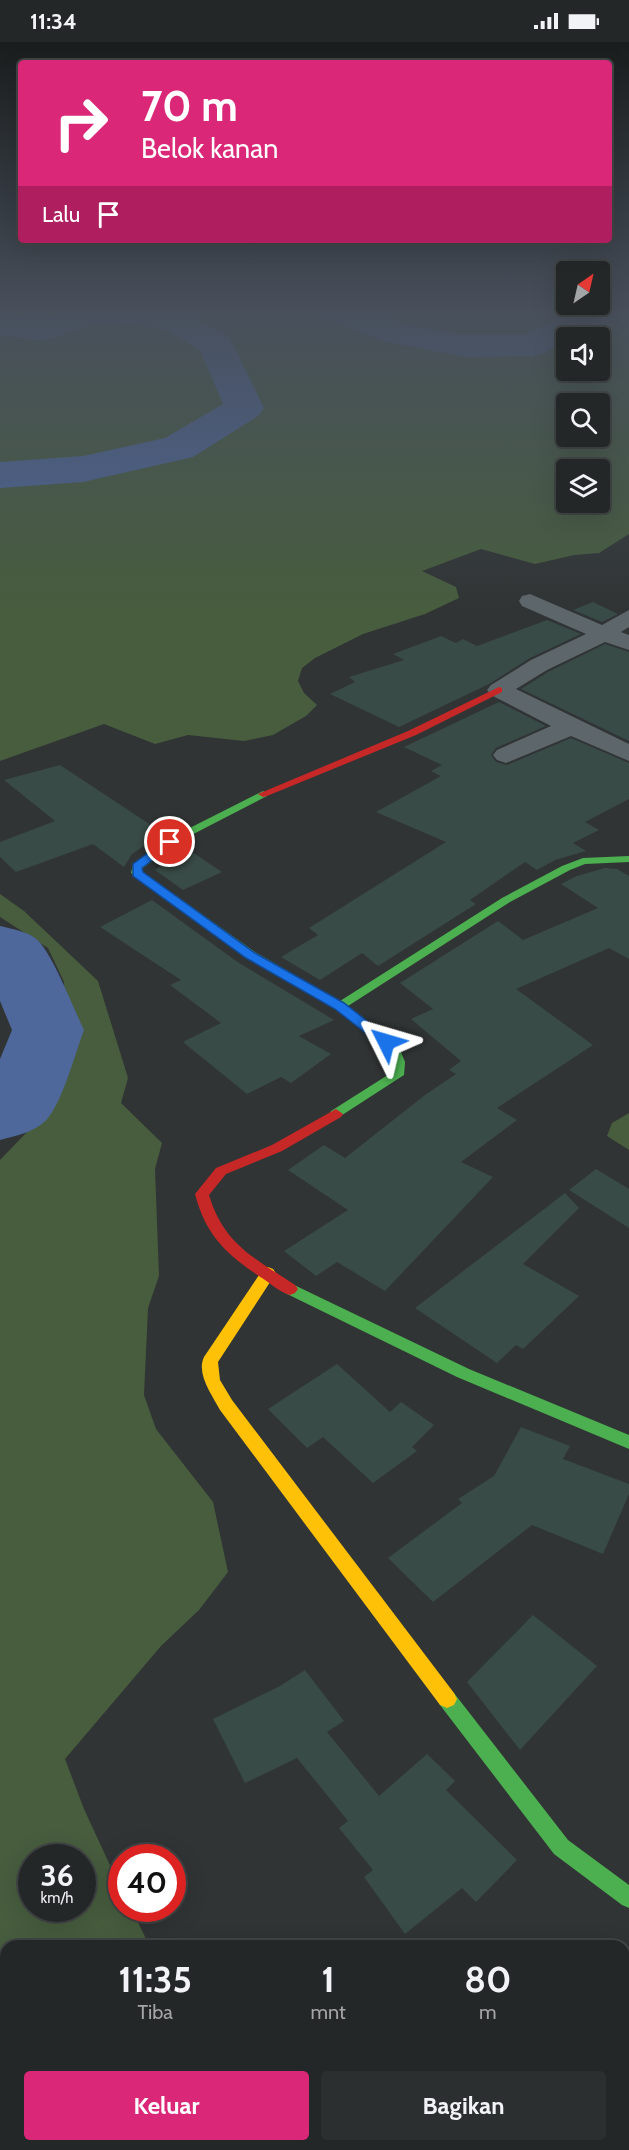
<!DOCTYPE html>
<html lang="id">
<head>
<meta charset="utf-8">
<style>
  :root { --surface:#242727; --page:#2c2f2f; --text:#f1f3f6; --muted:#a3a5a7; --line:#414444; --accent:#db2777 }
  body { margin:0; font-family:Cabin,sans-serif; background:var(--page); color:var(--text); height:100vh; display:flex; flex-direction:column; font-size:22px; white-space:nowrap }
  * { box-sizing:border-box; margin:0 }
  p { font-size:20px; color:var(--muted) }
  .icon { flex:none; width:33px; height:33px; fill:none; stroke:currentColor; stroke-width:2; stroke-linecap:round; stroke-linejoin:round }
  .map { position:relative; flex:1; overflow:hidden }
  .sheet { position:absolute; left:0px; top:1898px; width:630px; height:212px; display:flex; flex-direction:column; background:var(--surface); border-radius:18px 18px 0 0; box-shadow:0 6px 24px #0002,0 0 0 2px var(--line) }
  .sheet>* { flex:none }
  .top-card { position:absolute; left:18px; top:18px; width:594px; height:183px; border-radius:6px; box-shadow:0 6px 24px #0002,0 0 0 2px var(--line); background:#db2777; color:#fff; overflow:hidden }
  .needle { width:39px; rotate:34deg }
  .fabs { position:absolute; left:556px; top:219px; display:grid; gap:12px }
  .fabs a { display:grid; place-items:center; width:54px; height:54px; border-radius:6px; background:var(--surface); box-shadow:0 6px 24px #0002,0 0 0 2px var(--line); font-size:30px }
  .speed { position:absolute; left:18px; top:1802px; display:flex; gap:12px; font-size:30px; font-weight:700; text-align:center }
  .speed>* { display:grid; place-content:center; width:78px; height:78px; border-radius:50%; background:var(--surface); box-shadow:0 6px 24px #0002,0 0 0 2px var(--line); line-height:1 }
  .speed small { font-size:15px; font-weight:400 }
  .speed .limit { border:9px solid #d22; background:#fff; color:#111 }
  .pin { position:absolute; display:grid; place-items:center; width:51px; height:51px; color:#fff; margin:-26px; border:3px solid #fff; border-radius:50%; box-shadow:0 2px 6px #0007 }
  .me { position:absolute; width:66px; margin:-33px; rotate:310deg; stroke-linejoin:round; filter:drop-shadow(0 0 4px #0008) }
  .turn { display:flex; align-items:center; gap:21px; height:126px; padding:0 24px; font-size:27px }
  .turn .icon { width:78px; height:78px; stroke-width:2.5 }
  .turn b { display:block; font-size:42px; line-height:51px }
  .then { display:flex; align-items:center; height:57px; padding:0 24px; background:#0003; gap:12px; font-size:22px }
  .eta { display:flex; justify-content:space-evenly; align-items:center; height:102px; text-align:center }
  .eta b { font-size:36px; font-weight:700; line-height:42px }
  .primary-button { display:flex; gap:12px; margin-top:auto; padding:12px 24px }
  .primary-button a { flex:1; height:69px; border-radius:6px; background:var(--accent); color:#fff; font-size:24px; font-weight:700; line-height:69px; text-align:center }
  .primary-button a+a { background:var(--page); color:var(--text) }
  .status { display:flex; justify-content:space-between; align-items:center; height:42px; padding:0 30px; background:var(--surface); direction:ltr }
  .status svg { height:16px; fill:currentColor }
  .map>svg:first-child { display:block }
  .green { fill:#475d3e; fill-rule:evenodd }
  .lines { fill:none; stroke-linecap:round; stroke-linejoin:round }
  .river { fill:#4f689b; fill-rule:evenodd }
  .building { fill:#394b46 }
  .street { fill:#5d666b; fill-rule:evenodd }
  .fast { fill:#4caf50; fill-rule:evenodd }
  .slow { fill:#ffc107; fill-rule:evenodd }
  .jam { fill:#c62828; fill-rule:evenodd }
  .route { fill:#1a73e8; stroke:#114b97; stroke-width:1.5 }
</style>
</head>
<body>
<div class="status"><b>11:34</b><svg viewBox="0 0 49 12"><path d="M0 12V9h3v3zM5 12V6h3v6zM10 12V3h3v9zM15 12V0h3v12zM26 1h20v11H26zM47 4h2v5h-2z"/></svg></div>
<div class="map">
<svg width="629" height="2108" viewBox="0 0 629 2108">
  <rect width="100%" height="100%" fill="#303434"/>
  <g class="green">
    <path d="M0 270H629V492L599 511 574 513 535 522 481 507 422 529 456 545 459 556 425 572 363 592 315 616 302 626 298 639 304 651 317 663 306 674 273 693 244 699 188 693 155 702 104 682 0 719ZM567 296H600V328H567ZM567 362H600V394H567ZM567 428H600V460H567Z"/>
    <path d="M0 852 24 869 98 939 128 1036 121 1061 162 1101 155 1127 159 1234 148 1266 144 1353 156 1387 213 1460 228 1530 199 1568 161 1604 65 1717 84 1767 121 1847 122 1866H131L149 1903 6 1904V2103H337L342 2108H0V1118L51 1065 65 1040 64 940 48 906 0 875ZM32 1815H82V1866H32Z"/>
    <polygon points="629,1071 629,1108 607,1094 612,1081"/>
  </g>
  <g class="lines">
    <g class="river">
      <polygon points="65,270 175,270 192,275 229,294 264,366 258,374 193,415 83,440 0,446 0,420 83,414 165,396 223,362 200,308 168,289 145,283 103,280 42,299 0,293 0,271 41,277"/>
      <polygon points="319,270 369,270 407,283 466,293 525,292 573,270 621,270 616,277 567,296 567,298 545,311 532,314 466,315 387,300 324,277"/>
      <path d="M0 884C12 887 25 889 35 896 51 907 74 968 84 988 75 1011 61 1067 43 1081 31 1091 15 1094 0 1098V1017L12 988 0 959Z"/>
    </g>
  </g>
  <g class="building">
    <polygon points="593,560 618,572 602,580 573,568"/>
    <polygon points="547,578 581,592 530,616 489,642 399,685 330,652 355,640 349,635 404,618 393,612 441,594 456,601 463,597 477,604"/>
    <polygon points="605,602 629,610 629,699 521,647 548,630"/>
    <polygon points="499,660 546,684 496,706 491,713 496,720 507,723 571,696 629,721 629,757 585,780 599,788 573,801 586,809 555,818 537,828 525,820 470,858 476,862 378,924 362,911 320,938 281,915 318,893 309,886 446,800 376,770 441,734 431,729 442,723 404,705"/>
    <polygon points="60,723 163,791 132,812 124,825 93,802 16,830 0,815 0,800 55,779 4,738"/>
    <polygon points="186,806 222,830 183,848 155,828"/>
    <polygon points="605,826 617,827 629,834 629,917 609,906 516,947 593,1003 497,1066 517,1078 461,1120 493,1135 385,1249 337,1220 316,1234 284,1209 348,1168 288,1128 324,1103 345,1116 425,1053 456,1032 449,1028 461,1019 411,977 433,967 400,941 498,879 523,898 598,866 561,842 577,834"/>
    <polygon points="152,858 239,921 334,978 299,994 331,1012 291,1041 281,1035 247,1052 183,1000 221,981 170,943 181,938 100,885"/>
    <polygon points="596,1127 629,1147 629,1186 569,1148"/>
    <polygon points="565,1151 579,1166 523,1222 579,1254 523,1307 516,1303 497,1321 415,1266"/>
    <polygon points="337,1322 390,1370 401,1360 434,1383 412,1405 417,1409 373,1441 323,1395 307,1406 268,1367"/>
    <polygon points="521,1385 570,1404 563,1417 629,1442 629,1452 603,1512 532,1483 433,1560 388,1516 462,1461 458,1457 494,1434"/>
    <polygon points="533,1573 597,1624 520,1708 467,1640"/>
    <polygon points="305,1628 344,1679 327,1690 379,1754 427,1712 455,1739 446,1748 517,1818 476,1860 462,1846 405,1892 364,1835 373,1828 339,1786 348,1779 297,1716 245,1741 213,1677 280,1644"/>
  </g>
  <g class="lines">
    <polygon class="street" points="530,552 602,583 629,568 629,585 621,590 629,593 629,608 605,600 547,628 516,647 629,702 629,719 571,694 506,721 497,718 493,713 497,708 551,684 491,653 487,648 491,643 531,618 586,592 522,564 519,559 522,554"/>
    <g class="fast">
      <polygon points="263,749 268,752 267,754 174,802 143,826 143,830 255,910 340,959 502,856 562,824 583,816 629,814 629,820 585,822 570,828 510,860 348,964 399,1005 405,1020 404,1033 336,1077 329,1072 331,1069 391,1031 391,1020 388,1010 336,967 247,916 131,831 133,823 166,798"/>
      <polygon points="290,1241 469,1327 629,1393 629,1407 457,1335 285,1251 282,1247 285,1243"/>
      <polygon points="447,1648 454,1651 568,1798 629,1843 629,1866 622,1863 554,1812 440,1663 437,1657 440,1651"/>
    </g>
    <path class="slow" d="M268 1225 273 1227 276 1231 218 1320 220 1338 232 1358 454 1651 457 1657 454 1663 447 1666 440 1663 220 1368C212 1353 196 1332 204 1315L263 1227Z"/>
    <g class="jam">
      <polygon points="499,645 502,646 502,650 416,693 267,754 263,755 258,752 408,689"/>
      <path d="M336 1067 343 1072 341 1075 282 1109 226 1132 209 1153C224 1203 255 1216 295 1243L298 1247 295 1251 290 1253C280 1250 271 1242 262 1236 227 1213 206 1194 195 1152L216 1126 272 1103Z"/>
    </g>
  </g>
  <linearGradient id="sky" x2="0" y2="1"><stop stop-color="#1a1d1d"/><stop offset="0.48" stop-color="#48505c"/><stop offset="1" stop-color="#48505c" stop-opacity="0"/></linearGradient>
  <rect width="629" height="565" fill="url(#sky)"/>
  <polygon class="route" points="166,798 176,800 142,826 143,830 255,911 344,961 390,997 390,1003 381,1003 335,967 246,916 133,834 133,822"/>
</svg>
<div class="fabs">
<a><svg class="needle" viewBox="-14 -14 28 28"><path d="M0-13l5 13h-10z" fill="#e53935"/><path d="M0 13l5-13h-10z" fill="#a3a5a7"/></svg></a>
<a><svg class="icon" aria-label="sound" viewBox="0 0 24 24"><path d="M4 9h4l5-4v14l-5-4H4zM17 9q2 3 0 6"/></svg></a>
<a><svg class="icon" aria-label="search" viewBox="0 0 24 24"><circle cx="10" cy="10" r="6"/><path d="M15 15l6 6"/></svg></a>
<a><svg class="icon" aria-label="layers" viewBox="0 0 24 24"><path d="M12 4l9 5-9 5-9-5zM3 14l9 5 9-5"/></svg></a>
</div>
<div class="speed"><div>36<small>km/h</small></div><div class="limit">40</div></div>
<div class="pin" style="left:170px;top:800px;background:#d93025"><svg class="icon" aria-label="arrive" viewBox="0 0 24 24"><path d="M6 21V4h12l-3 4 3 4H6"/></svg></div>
<svg class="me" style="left:386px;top:1000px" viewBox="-20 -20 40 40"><path d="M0-17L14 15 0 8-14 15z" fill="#1a73e8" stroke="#fff" stroke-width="4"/></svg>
<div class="top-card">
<div class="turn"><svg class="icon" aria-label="right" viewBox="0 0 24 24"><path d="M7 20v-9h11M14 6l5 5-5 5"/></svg><div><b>70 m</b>Belok kanan</div></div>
<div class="then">Lalu<svg class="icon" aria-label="arrive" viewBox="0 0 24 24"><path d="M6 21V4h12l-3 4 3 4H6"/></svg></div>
</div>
<section class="sheet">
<div class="eta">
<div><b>11:35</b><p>Tiba</p></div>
<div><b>1</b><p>mnt</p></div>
<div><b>80</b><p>m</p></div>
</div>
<div class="primary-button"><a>Keluar</a><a>Bagikan</a></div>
</section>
</div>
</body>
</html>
